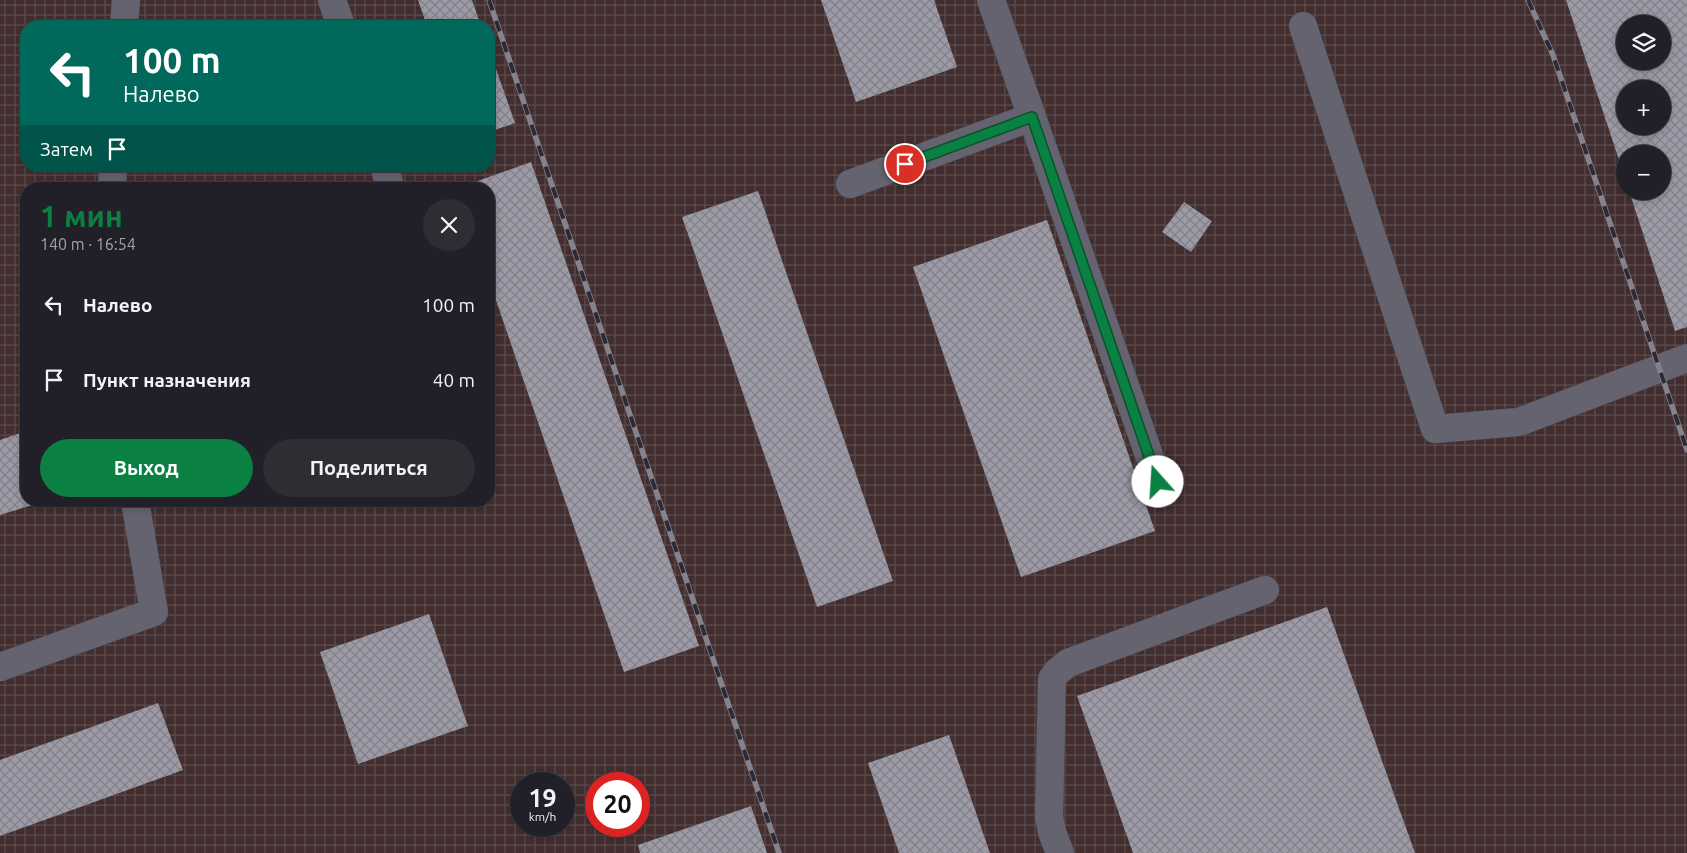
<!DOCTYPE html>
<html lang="ru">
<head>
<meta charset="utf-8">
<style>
  :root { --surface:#212028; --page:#2d2d34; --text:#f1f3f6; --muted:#a2a3a8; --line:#3e3e45; --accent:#0b8043 }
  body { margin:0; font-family:Ubuntu,sans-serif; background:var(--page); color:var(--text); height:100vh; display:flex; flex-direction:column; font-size:19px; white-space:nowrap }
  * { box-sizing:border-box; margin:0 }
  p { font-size:16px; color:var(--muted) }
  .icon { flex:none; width:28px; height:28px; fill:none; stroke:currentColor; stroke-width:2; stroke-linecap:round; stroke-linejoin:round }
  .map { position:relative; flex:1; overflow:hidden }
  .details { position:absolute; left:20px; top:182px; width:475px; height:325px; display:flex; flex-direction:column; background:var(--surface); border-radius:20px; box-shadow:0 2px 8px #0003,0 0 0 1px var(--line) }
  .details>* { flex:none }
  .top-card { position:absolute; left:20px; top:20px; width:475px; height:152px; border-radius:20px; box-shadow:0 2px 8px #0003,0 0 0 1px var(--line); background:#00695c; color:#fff; overflow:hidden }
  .tools { position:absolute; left:1616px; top:15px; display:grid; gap:10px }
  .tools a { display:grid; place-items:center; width:55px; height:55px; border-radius:50%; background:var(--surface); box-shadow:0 2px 8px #0003,0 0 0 1px var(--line); font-size:25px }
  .speed { position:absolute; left:510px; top:772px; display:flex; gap:10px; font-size:25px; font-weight:700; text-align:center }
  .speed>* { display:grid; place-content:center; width:65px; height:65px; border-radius:50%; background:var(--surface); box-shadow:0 2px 8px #0003,0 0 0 1px var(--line); line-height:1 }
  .speed small { font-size:12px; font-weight:400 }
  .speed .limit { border:8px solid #d22; background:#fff; color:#111 }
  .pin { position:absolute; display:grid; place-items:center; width:42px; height:42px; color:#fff; margin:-21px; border:2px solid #fff; border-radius:50%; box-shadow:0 1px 5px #0007 }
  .me { position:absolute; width:55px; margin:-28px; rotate:341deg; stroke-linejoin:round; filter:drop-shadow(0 0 4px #0008) }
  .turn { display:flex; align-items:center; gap:18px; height:105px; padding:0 20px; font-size:22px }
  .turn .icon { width:65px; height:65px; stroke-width:2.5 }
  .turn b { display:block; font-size:35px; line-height:42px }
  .then { display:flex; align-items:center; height:48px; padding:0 20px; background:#0003; gap:10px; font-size:19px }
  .round { display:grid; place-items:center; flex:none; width:52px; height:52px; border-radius:26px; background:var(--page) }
  .headline { display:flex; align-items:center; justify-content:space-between; height:85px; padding:0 20px }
  h1 { font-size:30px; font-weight:700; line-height:38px; color:var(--accent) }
  .button { display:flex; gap:10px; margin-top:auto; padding:10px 20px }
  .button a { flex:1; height:58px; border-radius:30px; background:var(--accent); color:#fff; font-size:20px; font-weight:700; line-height:58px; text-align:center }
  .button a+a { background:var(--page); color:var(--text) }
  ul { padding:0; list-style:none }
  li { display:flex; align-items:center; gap:15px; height:75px; padding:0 20px }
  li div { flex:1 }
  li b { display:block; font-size:19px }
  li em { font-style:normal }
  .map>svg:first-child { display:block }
  .industrial { fill:url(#industrial-grid); fill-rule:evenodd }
  .building { fill:url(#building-cross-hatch); fill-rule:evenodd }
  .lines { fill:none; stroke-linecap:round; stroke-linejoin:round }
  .minor-casing { stroke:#484650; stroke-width:29 }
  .minor { stroke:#65636f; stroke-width:28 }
  .rail-casing { stroke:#84828c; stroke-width:5.5 }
  .rail { stroke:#2c2a35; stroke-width:4; stroke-dasharray:11; stroke-linecap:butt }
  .route-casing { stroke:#07532c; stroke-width:12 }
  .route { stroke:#0b8043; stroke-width:9 }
</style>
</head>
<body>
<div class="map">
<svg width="1687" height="853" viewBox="0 0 1687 853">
  <defs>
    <pattern id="industrial-grid" width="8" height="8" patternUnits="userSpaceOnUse" patternTransform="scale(1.25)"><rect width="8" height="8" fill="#422e2e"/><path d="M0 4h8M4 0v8" fill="none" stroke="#5d4c4d"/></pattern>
    <pattern id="building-cross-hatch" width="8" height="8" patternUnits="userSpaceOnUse" patternTransform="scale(1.25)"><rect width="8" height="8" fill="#9c9aa7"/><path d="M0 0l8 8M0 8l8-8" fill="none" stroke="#82818a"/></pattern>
  </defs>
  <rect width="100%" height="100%" fill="#2c2a35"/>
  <path class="industrial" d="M0 0H1687V853H0ZM1625 24H1662V61H1625ZM26 26H489V166H26ZM1625 89H1662V126H1625ZM1625 154H1662V191H1625ZM26 189H489V501H26ZM521 784H564V826H521ZM596 784H639V826H596Z"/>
  <g class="building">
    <polygon points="418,0 472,0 481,26 427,26"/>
    <polygon points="821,0 934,0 957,67 856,102"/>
    <path d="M1566 0H1687V327L1675 331 1629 191H1662V154H1625V178ZM1625 24H1662V61H1625ZM1625 89H1662V126H1625Z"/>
    <polygon points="489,49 515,123 489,132"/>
    <polygon points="531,162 699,646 624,672 489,280 489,189 455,189"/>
    <polygon points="758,191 893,581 817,607 682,217"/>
    <polygon points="1184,202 1212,221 1191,252 1162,232"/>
    <polygon points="1047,220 1155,531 1021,577 913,267"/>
    <polygon points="26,431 26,501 42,502 0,515 0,440"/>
    <polygon points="1327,607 1415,853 1133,853 1077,696"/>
    <polygon points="429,614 468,726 358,764 320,652"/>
    <polygon points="158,703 183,770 0,836 0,760"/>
    <polygon points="949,735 990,853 899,853 868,763"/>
    <polygon points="751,806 767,853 640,853 638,845"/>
  </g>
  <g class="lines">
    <g class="minor-casing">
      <g id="minor">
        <polyline points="332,0 341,26"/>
        <polyline points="124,26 126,0"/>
        <polyline points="1303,26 1435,429 1519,422 1687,358"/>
        <polyline points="1032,117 1158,481"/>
        <polyline points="384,166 391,189"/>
        <polyline points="850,184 1032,117 991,0"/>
        <polyline points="112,189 113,166"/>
        <polyline points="0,667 154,612 135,501"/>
        <polyline points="1060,853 1052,832 1049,817 1052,679 1057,672 1068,663 1265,590"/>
      </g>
    </g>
    <use href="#minor" class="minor"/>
    <g class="rail-casing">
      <g id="rail">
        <polyline points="489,0 779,853"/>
        <polyline points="1528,0 1553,55 1687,450"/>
      </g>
    </g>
    <use href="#rail" class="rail"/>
  </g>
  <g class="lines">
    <g class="route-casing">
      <polyline id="route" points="905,164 1032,117 1158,482"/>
    </g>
    <use href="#route" class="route"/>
  </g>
</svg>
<div class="tools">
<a><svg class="icon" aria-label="layers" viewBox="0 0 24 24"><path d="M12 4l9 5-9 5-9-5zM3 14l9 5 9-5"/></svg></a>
<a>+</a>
<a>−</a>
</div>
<div class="speed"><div>19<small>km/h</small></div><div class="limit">20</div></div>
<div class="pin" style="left:905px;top:164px;background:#d93025"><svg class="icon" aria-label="arrive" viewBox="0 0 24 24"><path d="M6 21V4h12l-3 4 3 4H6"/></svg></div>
<svg class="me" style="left:1158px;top:482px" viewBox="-20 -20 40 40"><circle r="19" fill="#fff"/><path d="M0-13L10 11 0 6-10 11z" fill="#0b8043"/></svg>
<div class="top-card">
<div class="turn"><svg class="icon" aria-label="left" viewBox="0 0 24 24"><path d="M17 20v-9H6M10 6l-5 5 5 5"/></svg><div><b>100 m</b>Налево</div></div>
<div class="then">Затем<svg class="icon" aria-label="arrive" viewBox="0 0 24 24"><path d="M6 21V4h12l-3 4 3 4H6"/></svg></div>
</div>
<section class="details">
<div class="headline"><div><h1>1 мин</h1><p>140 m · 16:54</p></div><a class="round"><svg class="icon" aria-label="close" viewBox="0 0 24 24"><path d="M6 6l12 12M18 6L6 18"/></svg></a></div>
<ul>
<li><svg class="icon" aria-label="left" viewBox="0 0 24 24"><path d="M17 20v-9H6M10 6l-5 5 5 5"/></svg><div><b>Налево</b></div><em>100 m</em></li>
<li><svg class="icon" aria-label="arrive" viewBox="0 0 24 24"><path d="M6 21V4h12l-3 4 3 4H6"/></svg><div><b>Пункт назначения</b></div><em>40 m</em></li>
</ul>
<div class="button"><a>Выход</a><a>Поделиться</a></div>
</section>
</div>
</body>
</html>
